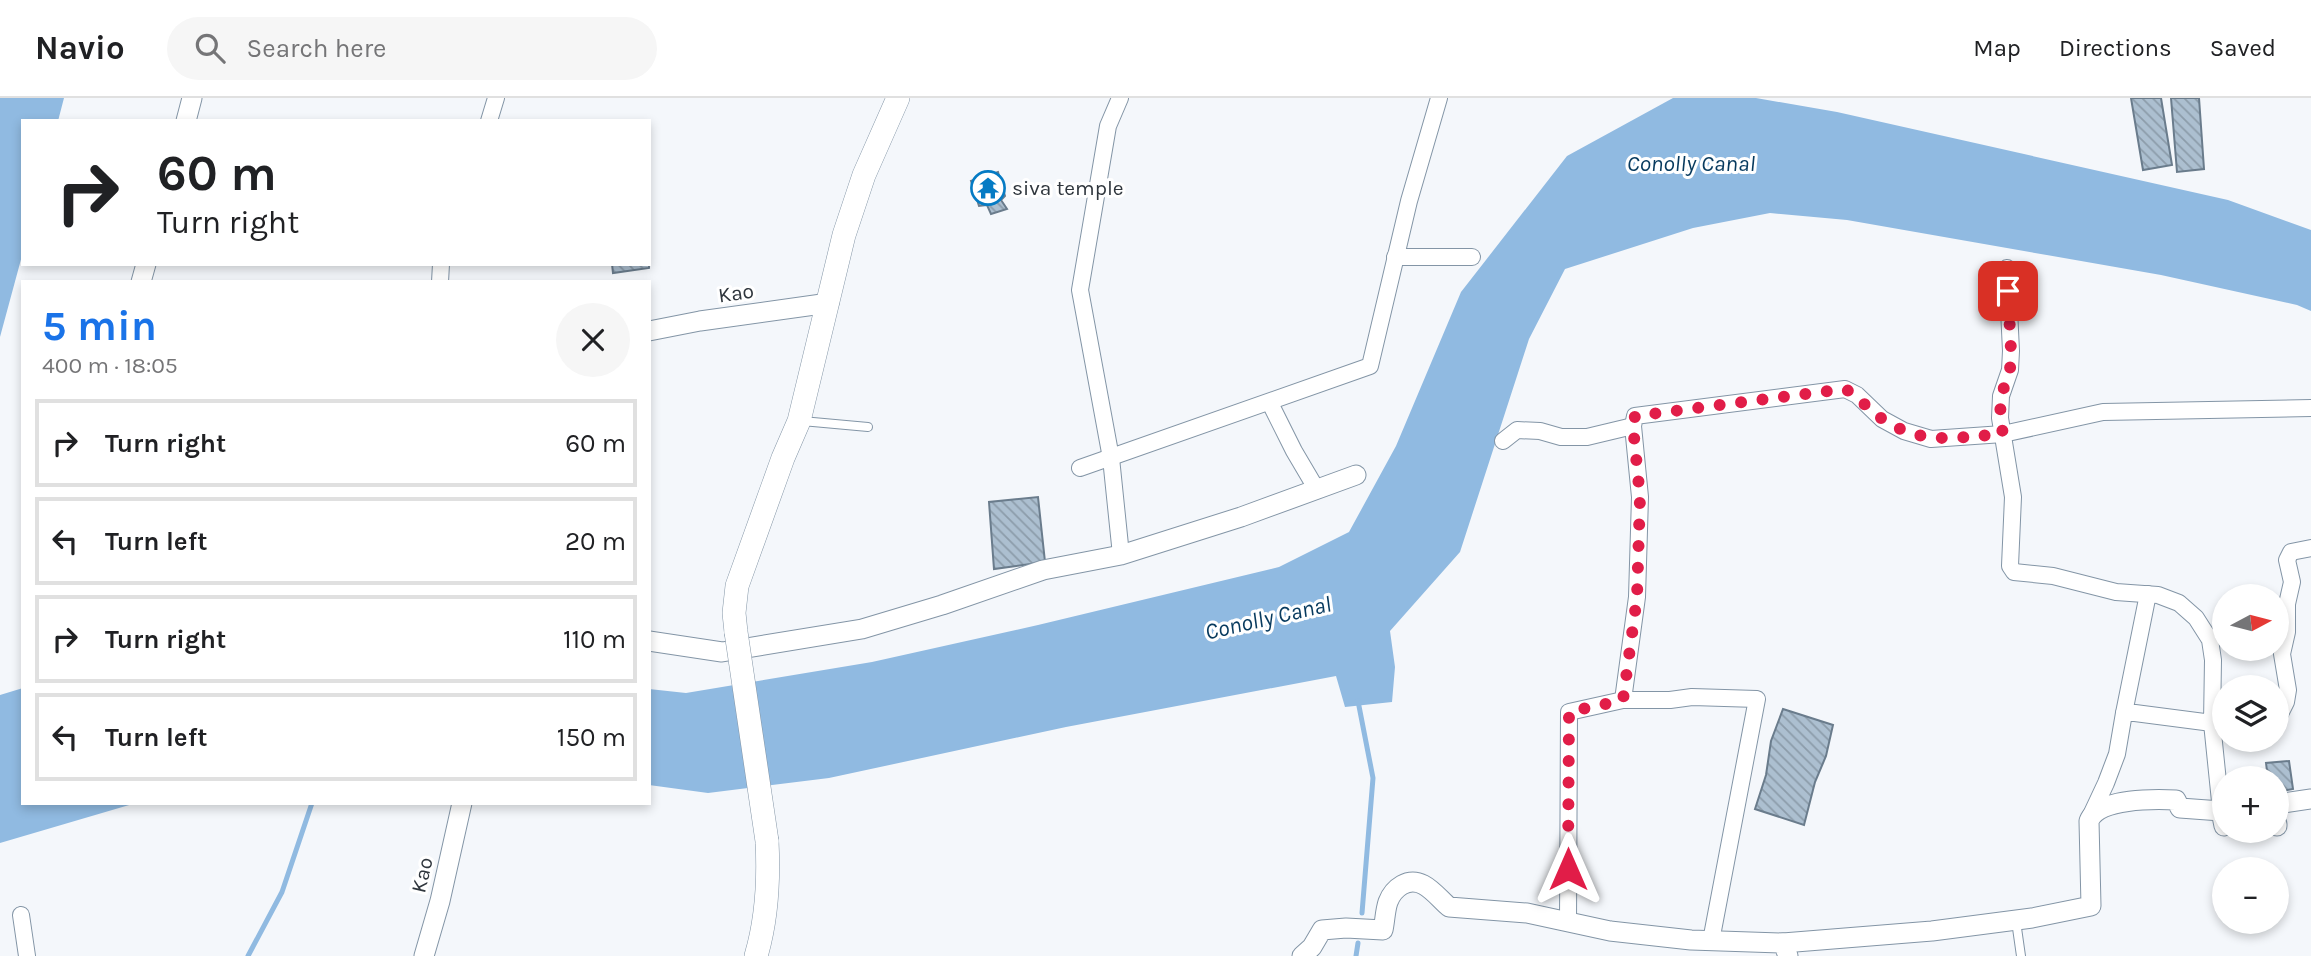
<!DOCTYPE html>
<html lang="en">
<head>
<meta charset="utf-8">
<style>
  :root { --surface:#fff; --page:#f6f6f6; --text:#202124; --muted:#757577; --line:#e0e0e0; --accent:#1a73e8 }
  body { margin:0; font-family:Karla,sans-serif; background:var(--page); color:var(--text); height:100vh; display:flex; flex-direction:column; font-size:26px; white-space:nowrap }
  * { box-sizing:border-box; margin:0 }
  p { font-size:23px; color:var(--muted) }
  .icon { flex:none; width:38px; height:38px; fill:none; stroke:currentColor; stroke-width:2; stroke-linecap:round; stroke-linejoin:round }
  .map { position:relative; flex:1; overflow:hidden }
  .sheet { position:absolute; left:21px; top:182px; width:630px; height:525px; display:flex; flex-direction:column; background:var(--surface); border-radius:0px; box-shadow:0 4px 10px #0003 }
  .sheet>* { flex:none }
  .banner { position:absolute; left:21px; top:21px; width:630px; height:147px; border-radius:0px; box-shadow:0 4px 10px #0003; background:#fff; color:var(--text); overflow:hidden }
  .needle { width:46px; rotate:83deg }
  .controls { position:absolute; left:2212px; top:486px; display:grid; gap:14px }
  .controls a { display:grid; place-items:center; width:77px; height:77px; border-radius:50%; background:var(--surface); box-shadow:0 4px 10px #0003; font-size:35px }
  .pin { position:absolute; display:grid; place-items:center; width:60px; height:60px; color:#fff; margin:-30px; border-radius:14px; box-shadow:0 4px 10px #0006 }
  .me { position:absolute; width:77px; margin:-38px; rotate:0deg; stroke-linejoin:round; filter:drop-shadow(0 0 5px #0008) }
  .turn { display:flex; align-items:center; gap:24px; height:147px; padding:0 21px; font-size:32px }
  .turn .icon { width:91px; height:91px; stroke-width:2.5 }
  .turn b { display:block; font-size:49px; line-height:60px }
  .round { display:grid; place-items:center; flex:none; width:74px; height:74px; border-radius:37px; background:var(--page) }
  .overview { display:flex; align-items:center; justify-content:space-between; height:119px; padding:0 21px }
  h1 { font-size:42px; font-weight:700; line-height:52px; color:var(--accent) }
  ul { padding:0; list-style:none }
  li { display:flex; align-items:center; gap:21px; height:88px; margin:0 14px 10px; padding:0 7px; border:4px solid var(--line); border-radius:0px }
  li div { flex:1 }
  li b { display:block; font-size:26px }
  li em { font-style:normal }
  header { display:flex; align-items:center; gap:42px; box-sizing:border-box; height:98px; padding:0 35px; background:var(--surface); border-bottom:2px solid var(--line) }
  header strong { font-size:33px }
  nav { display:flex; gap:38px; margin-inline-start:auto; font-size:24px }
  .search { width:490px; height:63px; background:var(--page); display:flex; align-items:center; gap:18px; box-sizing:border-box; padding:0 24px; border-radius:38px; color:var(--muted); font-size:26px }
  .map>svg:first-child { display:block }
  .water { fill:#90bae1 }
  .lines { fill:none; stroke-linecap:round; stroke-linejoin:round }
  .stream { stroke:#90bae1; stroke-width:5 }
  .building { fill:url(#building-back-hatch); stroke:#6a7c8c; stroke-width:2 }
  .service-casing { stroke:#8395a6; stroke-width:10 }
  .minor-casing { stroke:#8395a6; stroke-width:18 }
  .tertiary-casing { stroke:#8395a6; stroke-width:21 }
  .secondary-casing { stroke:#8395a6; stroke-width:24 }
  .service { stroke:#fff; stroke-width:8 }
  .minor { stroke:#fff; stroke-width:16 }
  .tertiary { stroke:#fff; stroke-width:19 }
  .secondary { stroke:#fff; stroke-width:23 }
  .secondary-bridge-casing { stroke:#8395a6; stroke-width:24; stroke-linecap:butt }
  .secondary-bridge { stroke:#fff; stroke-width:23 }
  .route { stroke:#e11d48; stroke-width:12; stroke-dasharray:0 21.6 }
  .labels { text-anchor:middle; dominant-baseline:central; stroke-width:6; stroke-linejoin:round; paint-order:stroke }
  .poi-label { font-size:21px; fill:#2f363d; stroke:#fff; text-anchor:start }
  .street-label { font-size:21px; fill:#2f363d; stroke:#fff }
  .water-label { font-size:23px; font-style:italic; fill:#073a5e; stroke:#fff }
</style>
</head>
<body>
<header>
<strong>Navio</strong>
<div class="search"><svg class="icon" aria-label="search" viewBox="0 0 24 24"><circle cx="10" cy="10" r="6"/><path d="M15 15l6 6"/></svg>Search here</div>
<nav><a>Map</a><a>Directions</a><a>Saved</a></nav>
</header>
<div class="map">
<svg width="2311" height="858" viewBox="0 0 2311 858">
  <defs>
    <pattern id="building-back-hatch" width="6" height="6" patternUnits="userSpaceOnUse" patternTransform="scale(1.75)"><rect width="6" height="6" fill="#acbfd0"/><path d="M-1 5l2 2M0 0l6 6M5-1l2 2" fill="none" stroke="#8c9caa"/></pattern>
  </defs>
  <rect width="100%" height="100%" fill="#f4f7fb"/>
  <g class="water">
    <polygon points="0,0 64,0 58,23 23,23 23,154 0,239"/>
    <polygon points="1673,0 1756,0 1837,14 2228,102 2311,132 2311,213 2297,207 2161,177 1847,122 1770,115 1693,130 1565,171 1529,241 1460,454 1390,533 1395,569 1392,604 1345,609 1336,578 1066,629 829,680 708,695 649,687 649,591 686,595 872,564 1038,527 1279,469 1349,434 1396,348 1461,194 1567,58"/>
    <polygon points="23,590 23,705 136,705 0,745 0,597"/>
  </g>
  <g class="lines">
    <g class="stream">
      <polyline points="1358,603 1373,680 1362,815"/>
      <polyline points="248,858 282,794 312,705"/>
      <polyline points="1356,858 1358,845"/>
    </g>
  </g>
  <g class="building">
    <polygon points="2131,0 2161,0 2172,67 2143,72"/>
    <polygon points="2171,0 2199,0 2204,71 2177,74"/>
    <polygon points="998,74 1005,98 1001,102 1007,111 991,116 987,107 979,108 971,83"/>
    <polygon points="612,166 649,166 649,170 613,175"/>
    <polygon points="1038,399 1045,464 994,471 989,404"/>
    <polygon points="1783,611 1833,627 1826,658 1815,684 1804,727 1755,711 1766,677 1771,643"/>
    <polygon points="2289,663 2293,691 2277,694 2277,681 2268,681 2266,665"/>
  </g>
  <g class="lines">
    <g class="service-casing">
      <g id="service">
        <polyline points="802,323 868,329"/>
        <polyline points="2016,823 2021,858"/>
      </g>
    </g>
    <g class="minor-casing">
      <g id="minor">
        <polyline points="1120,0 1108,28 1080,192 1111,360 1121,457"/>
        <polyline points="489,23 496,0"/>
        <polyline points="1395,159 1472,159"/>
        <polyline points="2007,170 2011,253 2010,272 2001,298 2000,320 2013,399 2010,468 2014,474 2053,478 2116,494 2158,497 2179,505 2196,520 2210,542 2213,562 2212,625 2135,615 2124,615 2117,656 2106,685 2091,717"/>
        <polyline points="440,184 441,166"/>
        <polyline points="1270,305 1294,353 1317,392"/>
        <polyline points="1503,343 1517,332 1540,333 1561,339 1587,339 1633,328"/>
        <polyline points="1080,370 1370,268 1409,103 1439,0"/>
        <polyline points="2124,615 2148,496"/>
        <polyline points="2277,622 2286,604 2288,592 2282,556 2287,534 2287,506 2292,484 2287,462 2291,454 2311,450"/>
        <polyline points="2221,713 2212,625 2224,628"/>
        <polyline points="21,817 27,858"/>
        <polyline points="1568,824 1569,614 1623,602"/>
        <polyline points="1711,843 1757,601 1692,599 1670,602 1623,602 1637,499 1640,399 1633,328 1635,318 1845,291 1857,297 1882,321 1904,333 1931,341 2003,336 2103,314 2311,310"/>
      </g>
    </g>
    <g class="tertiary-casing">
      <g id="tertiary">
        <polyline points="186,23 192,0"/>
        <polyline points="141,184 146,166"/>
        <polyline points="649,233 700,223 829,205"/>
        <polyline points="649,543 722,554 862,531 942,507 1043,472 1121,457 1241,419 1356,377"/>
        <polyline points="2277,706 2311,701"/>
        <polyline points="2277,726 2277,728"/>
        <path d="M1783 845 1932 833 2032 820 2091 808 2089 723C2098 700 2154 701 2176 702L2180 710 2221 713 2224 728"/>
        <polyline points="424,858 440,803 462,705"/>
        <path d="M1302 858 1312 849 1322 832 1346 830 1383 832C1385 823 1385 813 1388 804 1391 796 1395 791 1402 787 1422 776 1436 798 1449 809L1527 815 1610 833 1691 842 1783 845 1788 858"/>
      </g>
    </g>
    <g class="secondary-casing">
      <g id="secondary">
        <polyline points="736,534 734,515 737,488 783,360 799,323 844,137 864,77 898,0"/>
        <path d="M756 858C767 821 769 781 767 743"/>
      </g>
    </g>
    <use href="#service" class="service"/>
    <use href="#minor" class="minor"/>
    <use href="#tertiary" class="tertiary"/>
    <use href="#secondary" class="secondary"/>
    <g class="secondary-bridge-casing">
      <polyline id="secondary-bridge" points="736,534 767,743"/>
    </g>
    <use href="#secondary-bridge" class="secondary-bridge"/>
  </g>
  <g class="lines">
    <path class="route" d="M1568 771 1569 614 1623 602 1637 499 1640 399 1633 328 1635 318 1845 291C1860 299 1869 313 1884 322 1923 348 1959 339 2003 336L2000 320 2001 298 2010 272 2011 253 2008 193"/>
  </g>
  <defs>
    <g id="temple-ring" transform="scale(1.75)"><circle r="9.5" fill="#fff" stroke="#057bc4" stroke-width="1.5"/><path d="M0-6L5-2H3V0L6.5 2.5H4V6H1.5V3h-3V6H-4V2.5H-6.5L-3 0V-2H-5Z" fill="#057bc4"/></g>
  </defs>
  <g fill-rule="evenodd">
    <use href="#temple-ring" x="988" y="90"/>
  </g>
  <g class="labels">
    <g class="poi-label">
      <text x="1012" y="90">siva temple</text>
    </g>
    <g class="street-label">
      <text transform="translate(736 195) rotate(-8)">Kao</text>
      <text transform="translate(422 777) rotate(-77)">Kao</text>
    </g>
    <g class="water-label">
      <text x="1691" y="65">Conolly Canal</text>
      <text transform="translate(1268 520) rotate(-13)">Conolly Canal</text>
    </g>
  </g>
</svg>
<div class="controls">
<a><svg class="needle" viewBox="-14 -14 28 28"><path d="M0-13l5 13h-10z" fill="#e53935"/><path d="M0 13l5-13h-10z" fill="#757577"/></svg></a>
<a><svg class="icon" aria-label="layers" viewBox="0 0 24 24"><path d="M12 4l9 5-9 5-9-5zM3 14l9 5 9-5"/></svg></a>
<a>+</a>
<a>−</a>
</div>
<div class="pin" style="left:2008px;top:193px;background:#d93025"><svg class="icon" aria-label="arrive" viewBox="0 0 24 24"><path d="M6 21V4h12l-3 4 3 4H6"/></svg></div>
<svg class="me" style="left:1568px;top:771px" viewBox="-20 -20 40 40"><path d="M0-17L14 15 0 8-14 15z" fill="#e11d48" stroke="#fff" stroke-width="4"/></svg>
<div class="banner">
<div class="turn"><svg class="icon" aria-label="right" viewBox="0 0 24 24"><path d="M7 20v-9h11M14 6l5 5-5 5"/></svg><div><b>60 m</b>Turn right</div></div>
</div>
<section class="sheet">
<div class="overview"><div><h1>5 min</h1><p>400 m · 18:05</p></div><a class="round"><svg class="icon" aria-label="close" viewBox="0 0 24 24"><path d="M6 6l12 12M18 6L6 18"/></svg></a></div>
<ul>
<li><svg class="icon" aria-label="right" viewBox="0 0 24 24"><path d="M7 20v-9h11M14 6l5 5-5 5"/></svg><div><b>Turn right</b></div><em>60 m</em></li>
<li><svg class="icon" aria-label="left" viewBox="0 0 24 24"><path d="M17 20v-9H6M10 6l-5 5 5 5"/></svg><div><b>Turn left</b></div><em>20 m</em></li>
<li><svg class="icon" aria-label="right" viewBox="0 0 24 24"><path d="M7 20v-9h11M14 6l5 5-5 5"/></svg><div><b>Turn right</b></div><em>110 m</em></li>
<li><svg class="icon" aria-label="left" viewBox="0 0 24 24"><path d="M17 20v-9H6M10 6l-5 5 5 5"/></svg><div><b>Turn left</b></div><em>150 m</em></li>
</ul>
</section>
</div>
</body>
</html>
